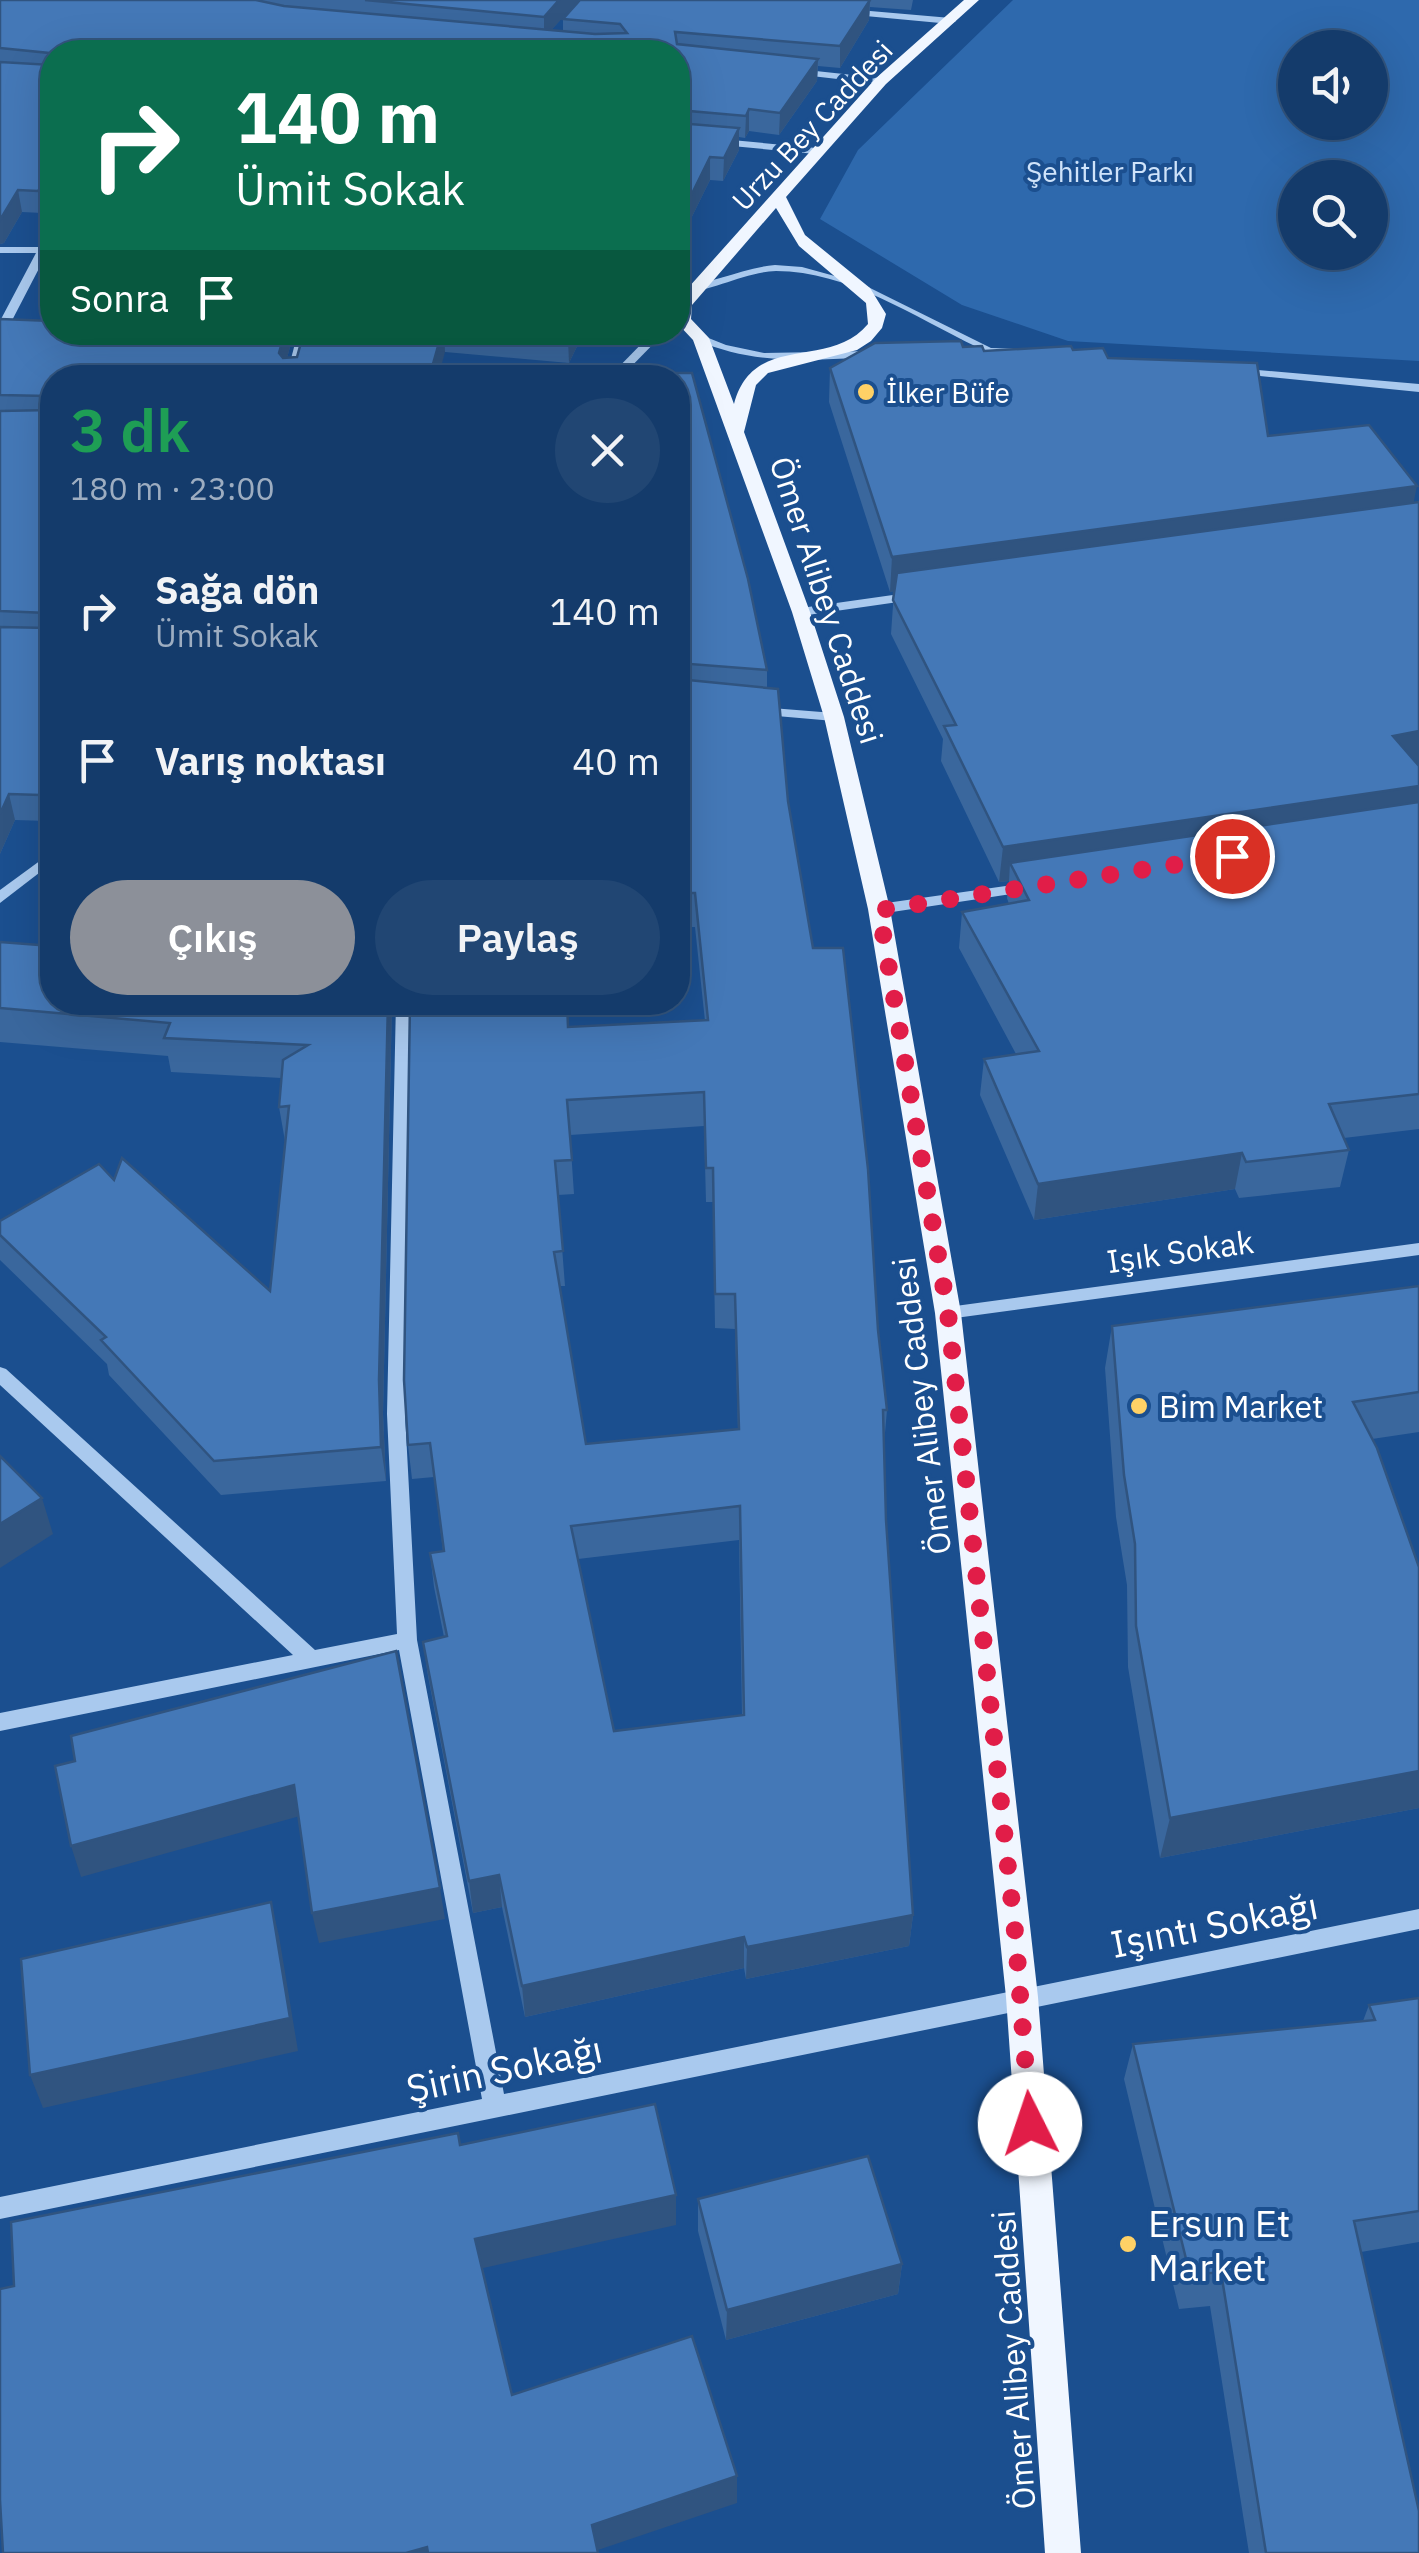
<!DOCTYPE html>
<html lang="tr">
<head>
<meta charset="utf-8">
<style>
  :root { --surface:#143b6b; --page:#214673; --text:#f1f3f6; --muted:#9dadc1; --line:#33557e; --accent:#8c9099 }
  body { margin:0; font-family:"IBM Plex Sans",sans-serif; background:var(--page); color:var(--text); height:100vh; display:flex; flex-direction:column; font-size:38px; white-space:nowrap }
  * { box-sizing:border-box; margin:0 }
  p { font-size:32px; color:var(--muted) }
  .icon { flex:none; width:55px; height:55px; fill:none; stroke:currentColor; stroke-width:2; stroke-linecap:round; stroke-linejoin:round }
  .map { position:relative; flex:1; overflow:hidden }
  .details { position:absolute; left:40px; top:365px; width:650px; height:650px; display:flex; flex-direction:column; background:var(--surface); border-radius:40px; box-shadow:0 10px 40px #0002,0 0 0 2px var(--line) }
  .details>* { flex:none }
  .hud { position:absolute; left:40px; top:40px; width:650px; height:305px; border-radius:40px; box-shadow:0 10px 40px #0002,0 0 0 2px var(--line); background:#0b6e4f; color:#fff; overflow:hidden }
  .fabs { position:absolute; left:1278px; top:30px; display:grid; gap:20px }
  .fabs a { display:grid; place-items:center; width:110px; height:110px; border-radius:50%; background:var(--surface); box-shadow:0 10px 40px #0002,0 0 0 2px var(--line); font-size:50px }
  .pin { position:absolute; display:grid; place-items:center; width:85px; height:85px; color:#fff; margin:-42px; border:5px solid #fff; border-radius:50%; box-shadow:0 2px 10px #0007 }
  .me { position:absolute; width:110px; margin:-55px; rotate:356deg; stroke-linejoin:round; filter:drop-shadow(0 0 8px #0008) }
  .turn { display:flex; align-items:center; gap:35px; height:210px; padding:0 30px; font-size:45px }
  .turn .icon { width:130px; height:130px; stroke-width:2.5 }
  .turn b { display:block; font-size:70px; line-height:85px }
  .then { display:flex; align-items:center; height:95px; padding:0 30px; background:#0003; gap:20px; font-size:38px }
  .round { display:grid; place-items:center; flex:none; width:105px; height:105px; border-radius:52px; background:var(--page) }
  .overview { display:flex; align-items:center; justify-content:space-between; height:170px; padding:0 30px }
  h1 { font-size:60px; font-weight:600; line-height:75px; color:#1e9e55 }
  .action { display:flex; gap:20px; margin-top:auto; padding:20px 30px }
  .action a { flex:1; height:115px; border-radius:60px; background:var(--accent); color:#fff; font-size:40px; font-weight:600; line-height:115px; text-align:center }
  .action a+a { background:var(--page); color:var(--text) }
  ul { padding:0; list-style:none }
  li { display:flex; align-items:center; gap:30px; height:150px; padding:0 30px }
  li div { flex:1 }
  li b { display:block; font-size:38px }
  li em { font-style:normal }
  .map>svg:first-child { display:block }
  .green { fill:#2e69ad; fill-rule:evenodd }
  .lines { fill:none; stroke-linecap:round; stroke-linejoin:round }
  .minor { fill:#a9c9ee; fill-rule:evenodd }
  .major { fill:#f0f6ff; fill-rule:evenodd }
  .wall { fill:#3a679d; fill-rule:evenodd }
  .shaded-wall { fill:#305480 }
  .building { fill:#4478b7; stroke:#305480; stroke-width:2.5; fill-rule:evenodd }
  .route { stroke:#e11d48; stroke-width:18; stroke-dasharray:0 32.4 }
  .poi-dot { fill:#ffd166; stroke:#1b4f8f; stroke-width:4 }
  .labels { text-anchor:middle; dominant-baseline:central; stroke-width:8; stroke-linejoin:round; paint-order:stroke }
  .far-street-label { font-size:28px; fill:#fff; stroke:#1b4f8f }
  .far-park-label { font-size:28px; fill:#cfe3fa; stroke:#1b4f8f }
  .far-poi-label { font-size:28px; fill:#fff; stroke:#1b4f8f; text-anchor:start }
  .street-label { font-size:32px; fill:#fff; stroke:#1b4f8f }
  .poi-label { font-size:32px; fill:#fff; stroke:#1b4f8f; text-anchor:start }
  .near-street-label { font-size:38px; fill:#fff; stroke:#1b4f8f }
  .near-poi-label { font-size:38px; fill:#fff; stroke:#1b4f8f; text-anchor:start }
</style>
</head>
<body>
<div class="map">
<svg width="1419" height="2553" viewBox="0 0 1419 2553">
  <rect width="100%" height="100%" fill="#1b4f8f"/>
  <path class="green" d="M1013 0H1419V361L1068 341 962 305 820 219 858 150ZM1295 48H1370V122H1295ZM1295 178H1370V252H1295Z"/>
  <g class="lines">
    <g class="minor">
      <polygon points="847,9 951,18 956,21 951,24 844,14 844,10"/>
      <polygon points="797,69 881,78 886,81 881,84 794,74 792,72"/>
      <polygon points="678,135 816,148 821,151 816,154 678,141"/>
      <polygon points="0,247 52,247 52,253 47,253 6,332 0,335 0,321 36,253 0,253"/>
      <path d="M775 265 802 267 860 283 991 348 1025 349 1031 352 1025 355 957 352V348L977 347C914 317 848 271 776 271 742 272 712 293 678 292V286C711 285 742 268 775 265Z"/>
      <polygon points="298,332 310,332 298,378 286,378"/>
      <polygon points="653,332 665,332 620,378 608,378"/>
      <path d="M701 335 726 345 764 353 875 351 881 354 875 357C813 360 755 366 697 340L695 338Z"/>
      <polygon points="1235,368 1419,384 1419,392 1231,373 1231,369"/>
      <polygon points="914,592 921,596 919,599 801,616 794,612 801,608"/>
      <polygon points="758,707 834,713 841,717 834,721 753,714 751,711"/>
      <polygon points="52,852 52,863 0,903 0,890"/>
      <polygon points="1027,883 1034,888 1032,891 879,914 871,909 879,904"/>
      <polygon points="396,1002 412,1002 405,1414 417,1640 504,2094 1419,1909 1419,1929 0,2219 0,2197 482,2099 399,1650 0,1731 0,1713 293,1655 0,1385 0,1367 6,1369 315,1650 397,1634 387,1414"/>
      <polygon points="1419,1243 1419,1255 948,1319 939,1313 948,1307"/>
    </g>
    <path class="major" d="M964 0H979L886 84 786 197 805 235 870 288 886 314 882 328 871 341 857 350 768 373 756 385 744 432 810 612 844 717 890 909 961 1313 1038 1997 1081 2553H1045L1006 1997 935 1313 868 909 824 717 792 612 693 340 678 324V303L688 288 876 78ZM776 208 799 246 866 303 868 324C829 371 753 331 734 404L709 338 691 319 692 305Z"/>
  </g>
  <g class="wall">
    <polygon points="0,0 579,0 551,30 563,32 563,19 580,0 913,0 911,10 870,7 869,20 840,68 818,66 817,81 779,135 749,131 745,138 739,137 739,150 723,181 710,180 678,245 678,52 52,52 52,199 42,213 22,212 4,243 0,244"/>
    <polygon points="0,319 52,332 294,332 287,358 297,357 304,332 584,332 569,363 445,352 52,378 47,821 15,820 0,854"/>
    <polygon points="963,347 984,351 1073,350 1108,358 1268,436 1414,502 1419,766 1419,1129 1344,1138 1349,1150 1340,1187 1239,1198 1235,1189 1034,1220 980,1095 984,1059 1016,1054 959,948 962,912 1009,904 1007,898 1009,881 999,882 941,761 943,739 891,634 894,591 890,592 829,402 830,368"/>
    <path d="M678 378 767 670V688L788 801 878 1330 887 1410 884 1444 886 1520 913 1915 909 1946 746 1979 744 1968 525 2017 502 1907 473 1913 428 1676 423 1642 444 1637 434 1587 430 1553 443 1551 434 1477 412 1479 408 1445 569 1027 705 1021 695 927H678ZM704 1126 706 1202H713L715 1328 735 1329 738 1429 586 1444 560 1286H565L558 1195 574 1194 570 1135ZM739 1540 742 1715 614 1731 578 1559Z"/>
    <polygon points="0,942 392,1002 383,1414 386,1481 221,1495 109,1375 107,1364 0,1260 0,1221 114,1180 270,1291 285,1141 279,1107 281,1078 171,1072 168,1056 0,1042"/>
    <polygon points="1419,1286 1419,1432 1372,1439 1419,1567 1419,1808 1160,1858 1128,1667 1127,1585 1116,1517 1105,1368 1112,1326"/>
    <polygon points="1419,1998 1419,2242 1361,2252 1419,2553 1249,2553 1210,2306 1179,2309 1124,2079 1133,2044 1363,2021 1369,2005"/>
    <polygon points="698,2199 902,2264 898,2294 726,2340 698,2231"/>
  </g>
  <g class="shaded-wall">
    <polygon points="559,0 579,0 544,38 544,17"/>
    <polygon points="870,0 869,20 840,68 840,46"/>
    <polygon points="818,59 817,81 779,135 780,113"/>
    <polygon points="749,109 749,131 745,138 746,116"/>
    <polygon points="739,128 739,150 723,181 724,158"/>
    <polygon points="710,157 710,180 678,245 678,222"/>
    <polygon points="52,171 52,199 42,213 38,191"/>
    <polygon points="18,190 22,212 4,243 0,244 0,220"/>
    <polygon points="285,332 294,332 282,377 279,353"/>
    <polygon points="442,332 444,332 445,352 438,378 429,378"/>
    <polygon points="572,332 584,332 569,363 568,339"/>
    <polygon points="1417,486 1410,520 890,592 892,557"/>
    <polygon points="1419,731 1419,765 1385,771 1393,736"/>
    <polygon points="52,770 52,809 47,821 41,795"/>
    <polygon points="1419,786 1419,818 1010,863 1009,881 999,882 1003,847"/>
    <polygon points="9,794 15,820 0,854 0,814"/>
    <polygon points="388,1002 392,1002 383,1414 386,1481 381,1447 379,1380"/>
    <polygon points="1242,1153 1235,1189 1034,1220 1038,1184"/>
    <polygon points="42,1498 53,1534 0,1568 0,1524"/>
    <polygon points="1419,1771 1419,1808 1160,1858 1170,1818"/>
    <polygon points="294,1785 300,1816 81,1877 71,1846"/>
    <polygon points="499,1875 502,1907 473,1913 469,1881"/>
    <polygon points="440,1888 445,1919 319,1943 312,1913"/>
    <polygon points="271,1902 279,1936 298,2051 43,2108 30,2075"/>
    <polygon points="913,1915 909,1946 746,1979 747,1947"/>
    <polygon points="744,1937 744,1968 525,2017 522,1986"/>
    <polygon points="676,2195 676,2225 479,2269 475,2239"/>
    <polygon points="902,2264 898,2294 726,2340 727,2310"/>
    <polygon points="737,2476 737,2503 595,2551 592,2525"/>
    <polygon points="427,2547 428,2553 406,2553"/>
  </g>
  <g class="building">
    <polygon points="0,0 256,0 284,6 595,34 627,33 620,24 563,19 580,0 870,0 840,46 675,32 677,44 818,59 780,113 749,109 746,116 678,110 678,52 52,52 52,171 38,191 18,190 0,220 0,62 51,65 49,53 0,48"/>
    <polygon points="365,0 559,0 544,17"/>
    <polygon points="678,123 739,128 724,158 710,157 678,222"/>
    <polygon points="0,319 52,321 52,332 285,332 279,353 283,358 297,357 304,332 442,332 429,378 52,378 52,770 41,795 9,794 0,814 0,627 49,628 47,613 0,611 0,411 50,410 47,396 0,395"/>
    <polygon points="495,332 572,332 568,339"/>
    <polygon points="961,341 963,347 982,346 984,351 1071,346 1073,350 1103,348 1108,358 1257,363 1268,436 1369,425 1417,486 892,557 830,368 875,343"/>
    <polygon points="610,373 692,373 748,579 767,670 678,663 678,665 678,378 606,378"/>
    <polygon points="1419,502 1419,731 1393,736 1419,766 1419,786 1003,847 944,726 956,725 893,600 897,573"/>
    <path d="M678 679 778 689 788 801 813 948H843L868 1169 878 1330 887 1410H883L886 1520 913 1915 747 1947 744 1937 522 1986 499 1875 469 1881 423 1642 447 1636 430 1553 444 1551 430 1443 408 1445 404 1380 410 1002H567L568 1027 708 1020 695 893H678ZM704 1092 706 1168H713L715 1294H735L739 1429 586 1444 554 1252 563 1251 555 1161 572 1160 567 1100ZM740 1506 744 1715 614 1731 571 1526Z"/>
    <polygon points="1419,802 1419,1094 1329,1104 1349,1150 1246,1162 1242,1153 1038,1184 984,1059 1039,1051 962,912 1029,900 1010,863"/>
    <polygon points="0,942 52,946 52,1002 388,1002 379,1380 381,1447 214,1461 101,1340 106,1337 0,1235 0,1221 99,1164 114,1180 122,1158 270,1291 289,1106 279,1107 283,1060 308,1045 164,1038 170,1023 0,1008"/>
    <polygon points="1419,1286 1419,1392 1353,1402 1377,1448 1419,1567 1419,1771 1170,1818 1136,1626 1135,1544 1124,1475 1112,1326"/>
    <polygon points="0,1456 42,1498 0,1524"/>
    <polygon points="396,1651 440,1888 312,1913 294,1785 71,1846 55,1766 75,1761 71,1736"/>
    <polygon points="271,1902 290,2018 30,2075 21,1959"/>
    <polygon points="1419,1998 1419,2211 1354,2221 1419,2511 1419,2553 1266,2553 1221,2272 1190,2275 1133,2044 1375,2020 1369,2005"/>
    <polygon points="655,2104 676,2195 475,2239 512,2395 692,2336 737,2476 592,2525 598,2553 428,2553 427,2547 406,2553 3,2553 0,2500 0,2289 14,2286 11,2222 458,2133 460,2145"/>
    <polygon points="868,2156 902,2264 727,2310 698,2199"/>
  </g>
  <g class="lines">
    <polyline class="route" points="1030,2124 1016,1941 948,1313 879,910 1232,856"/>
  </g>
  <g class="poi-dot">
    <circle cx="866" cy="392" r="10"/>
    <circle cx="1139" cy="1406" r="10"/>
    <circle cx="1128" cy="2244" r="10"/>
  </g>
  <g class="labels">
    <g class="far-street-label">
      <text transform="translate(812 125) rotate(-47)">Urzu Bey Caddesi</text>
    </g>
    <g class="far-park-label">
      <text x="1110" y="171">Şehitler Parkı</text>
    </g>
    <g class="far-poi-label">
      <text x="886" y="392">İlker Büfe</text>
    </g>
    <g class="street-label">
      <text transform="translate(827 600) rotate(72)">Ömer Alibey Caddesi</text>
      <text transform="translate(1180 1251) rotate(-8)">Işık Sokak</text>
      <text transform="translate(921 1406) rotate(-97)">Ömer Alibey Caddesi</text>
      <text transform="translate(1013 2360) rotate(-94)">Ömer Alibey Caddesi</text>
    </g>
    <g class="poi-label">
      <text x="1159" y="1406">Bim Market</text>
    </g>
    <g class="near-street-label">
      <text transform="translate(1214 1924) rotate(-11)">Işıntı Sokağı</text>
      <text transform="translate(504 2068) rotate(-12)">Şirin Sokağı</text>
    </g>
    <g class="near-poi-label">
      <text x="1148" y="2222">Ersun Et<tspan x="1148" dy="44">Market</tspan></text>
    </g>
  </g>
</svg>
<div class="fabs">
<a><svg class="icon" aria-label="sound" viewBox="0 0 24 24"><path d="M4 9h4l5-4v14l-5-4H4zM17 9q2 3 0 6"/></svg></a>
<a><svg class="icon" aria-label="search" viewBox="0 0 24 24"><circle cx="10" cy="10" r="6"/><path d="M15 15l6 6"/></svg></a>
</div>
<div class="pin" style="left:1232px;top:856px;background:#d93025"><svg class="icon" aria-label="arrive" viewBox="0 0 24 24"><path d="M6 21V4h12l-3 4 3 4H6"/></svg></div>
<svg class="me" style="left:1030px;top:2124px" viewBox="-20 -20 40 40"><circle r="19" fill="#fff"/><path d="M0-13L10 11 0 6-10 11z" fill="#e11d48"/></svg>
<div class="hud">
<div class="turn"><svg class="icon" aria-label="right" viewBox="0 0 24 24"><path d="M7 20v-9h11M14 6l5 5-5 5"/></svg><div><b>140 m</b>Ümit Sokak</div></div>
<div class="then">Sonra<svg class="icon" aria-label="arrive" viewBox="0 0 24 24"><path d="M6 21V4h12l-3 4 3 4H6"/></svg></div>
</div>
<section class="details">
<div class="overview"><div><h1>3 dk</h1><p>180 m · 23:00</p></div><a class="round"><svg class="icon" aria-label="close" viewBox="0 0 24 24"><path d="M6 6l12 12M18 6L6 18"/></svg></a></div>
<ul>
<li><svg class="icon" aria-label="right" viewBox="0 0 24 24"><path d="M7 20v-9h11M14 6l5 5-5 5"/></svg><div><b>Sağa dön</b><p>Ümit Sokak</p></div><em>140 m</em></li>
<li><svg class="icon" aria-label="arrive" viewBox="0 0 24 24"><path d="M6 21V4h12l-3 4 3 4H6"/></svg><div><b>Varış noktası</b></div><em>40 m</em></li>
</ul>
<div class="action"><a>Çıkış</a><a>Paylaş</a></div>
</section>
</div>
</body>
</html>
